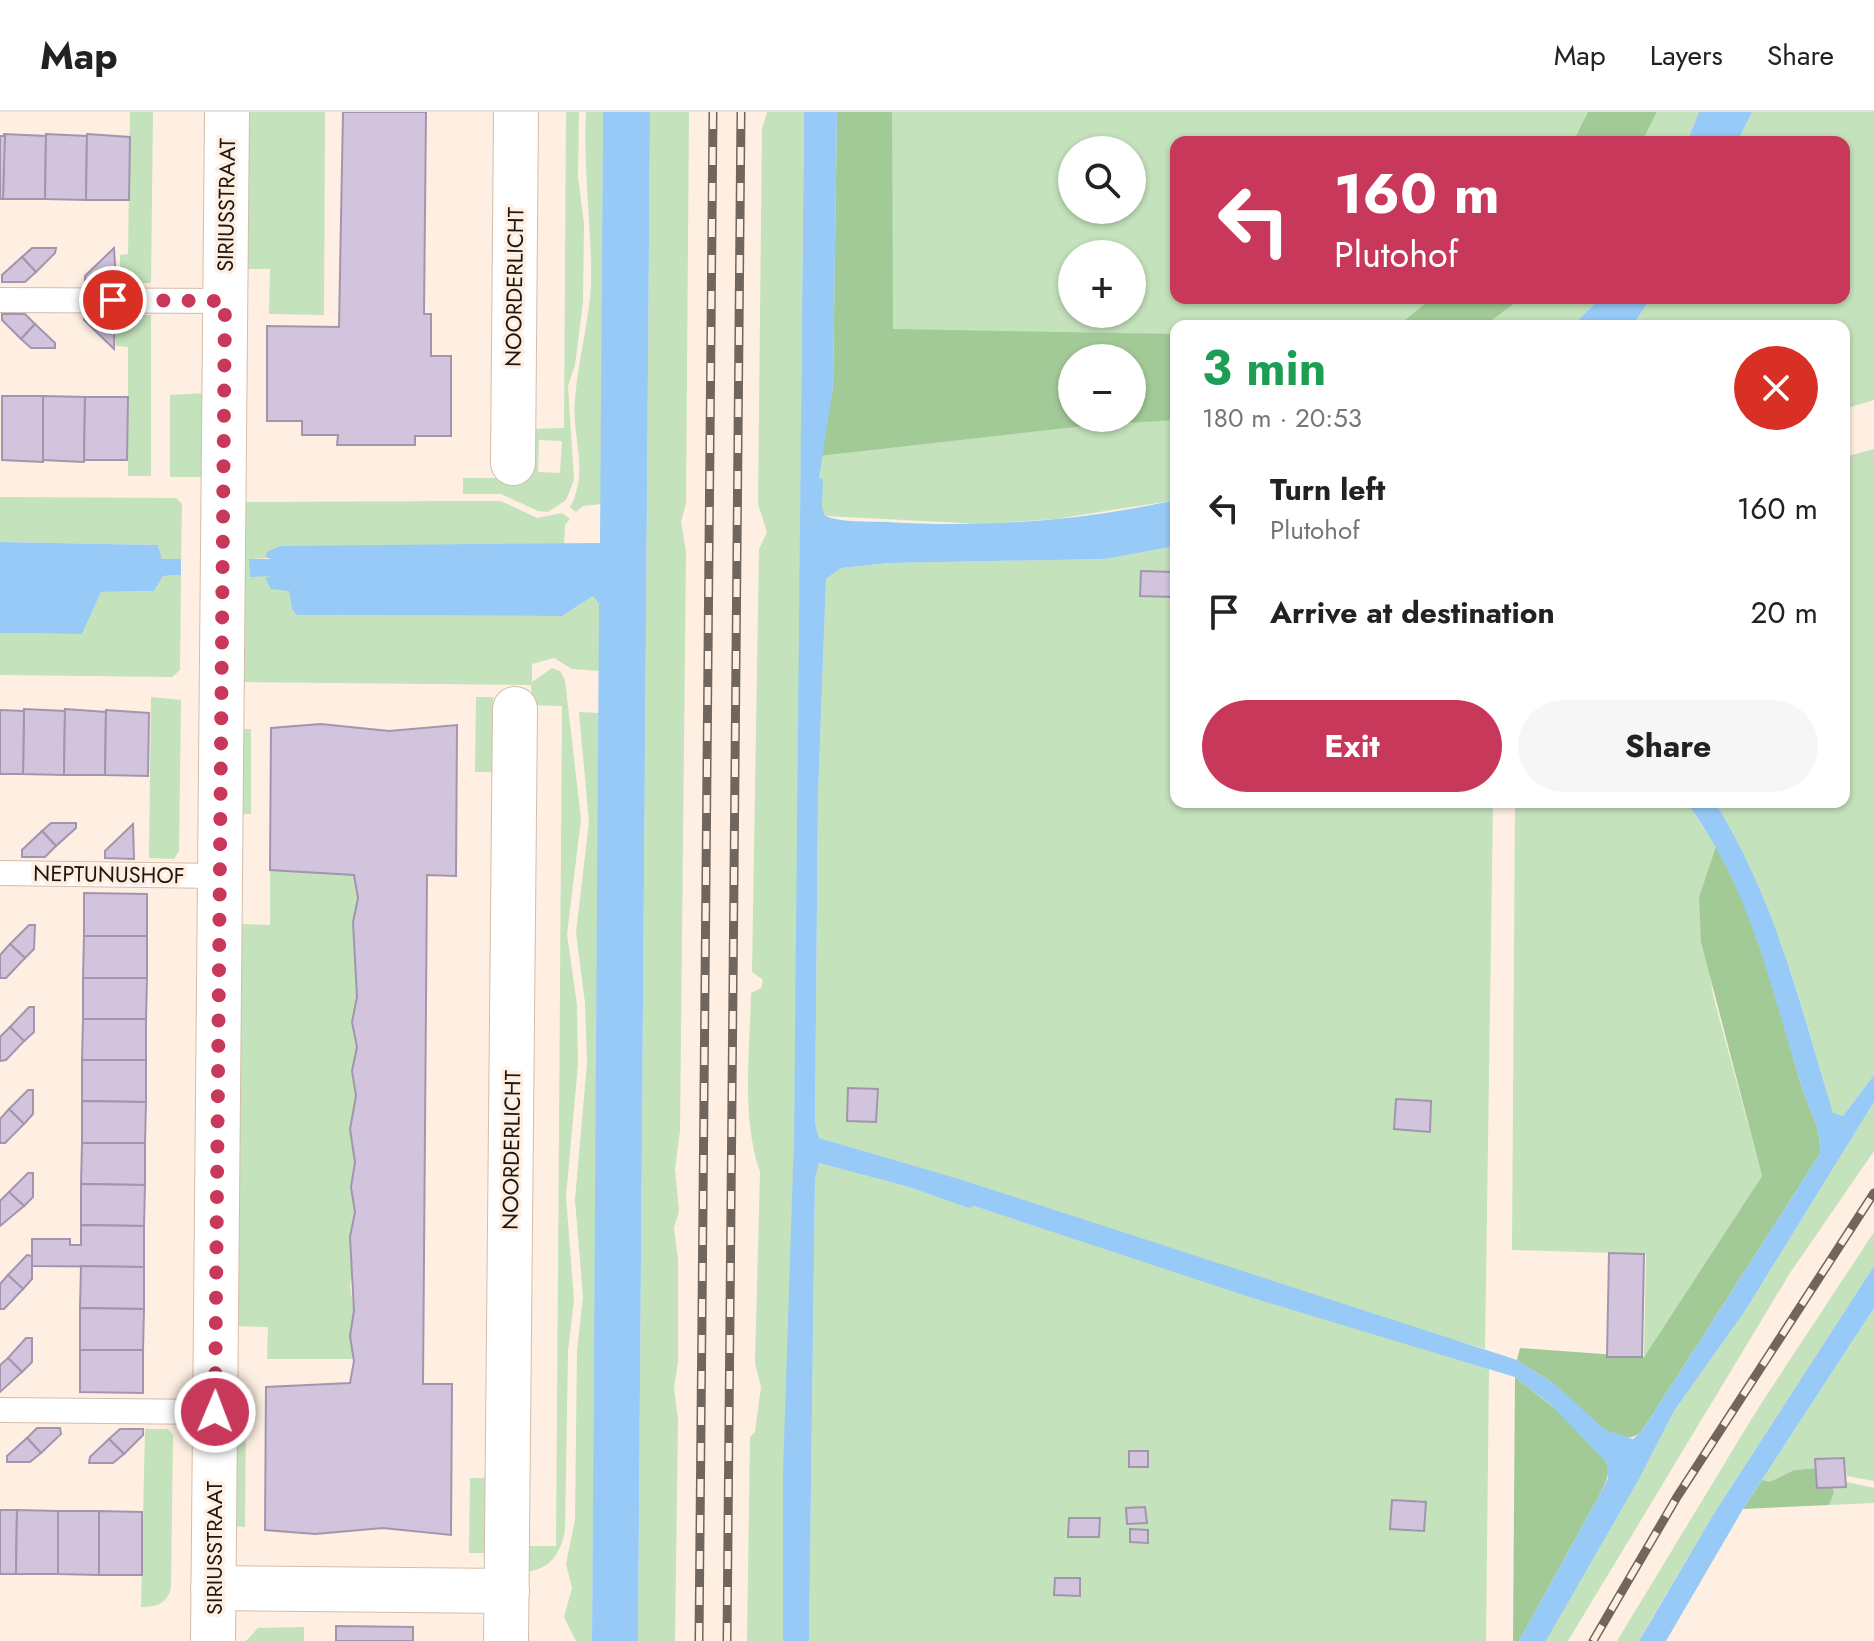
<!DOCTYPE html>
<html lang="en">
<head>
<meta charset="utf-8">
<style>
  :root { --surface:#fff; --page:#f6f6f6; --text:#222; --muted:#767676; --line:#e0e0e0; --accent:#c8385a }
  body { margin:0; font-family:Jost,sans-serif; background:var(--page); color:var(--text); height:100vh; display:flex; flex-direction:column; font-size:30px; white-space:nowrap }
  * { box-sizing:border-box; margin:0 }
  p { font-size:26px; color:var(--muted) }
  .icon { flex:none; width:44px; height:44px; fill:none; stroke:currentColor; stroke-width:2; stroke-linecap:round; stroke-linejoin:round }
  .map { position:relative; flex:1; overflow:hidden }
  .drawer { position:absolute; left:1170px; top:208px; width:680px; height:488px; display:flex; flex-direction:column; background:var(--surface); border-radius:16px; box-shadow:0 2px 6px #0004 }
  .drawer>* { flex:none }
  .guide { position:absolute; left:1170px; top:24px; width:680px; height:168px; border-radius:16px; box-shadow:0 2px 6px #0004; background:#c8385a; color:#fff; overflow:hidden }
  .fabs { position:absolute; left:1058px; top:24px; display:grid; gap:16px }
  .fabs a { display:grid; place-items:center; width:88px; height:88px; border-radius:50%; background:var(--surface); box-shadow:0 2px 6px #0004; font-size:40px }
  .pin { position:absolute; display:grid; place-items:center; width:68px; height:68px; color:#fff; margin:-34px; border:4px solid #fff; border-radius:50%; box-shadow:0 2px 8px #0007 }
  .me { position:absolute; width:88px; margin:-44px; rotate:1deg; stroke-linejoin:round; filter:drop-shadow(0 0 6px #0008) }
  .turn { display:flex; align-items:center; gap:28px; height:168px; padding:0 32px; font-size:36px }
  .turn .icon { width:104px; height:104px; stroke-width:2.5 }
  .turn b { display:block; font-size:56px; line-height:68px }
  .round { display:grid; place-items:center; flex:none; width:84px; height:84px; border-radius:42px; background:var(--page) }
  .overview { display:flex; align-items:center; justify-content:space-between; height:136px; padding:0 32px }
  h1 { font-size:48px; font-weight:700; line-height:60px; color:#1e9e55 }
  .primary-button { display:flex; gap:16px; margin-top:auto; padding:16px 32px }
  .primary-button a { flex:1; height:92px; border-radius:48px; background:var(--accent); color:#fff; font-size:32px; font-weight:700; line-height:92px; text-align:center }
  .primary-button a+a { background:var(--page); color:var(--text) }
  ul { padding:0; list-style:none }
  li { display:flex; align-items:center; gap:24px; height:104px; padding:0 32px }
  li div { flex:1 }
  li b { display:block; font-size:30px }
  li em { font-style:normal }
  header { display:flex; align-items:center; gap:48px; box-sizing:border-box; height:112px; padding:0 40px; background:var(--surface); border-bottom:2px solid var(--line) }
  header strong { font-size:38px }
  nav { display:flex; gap:44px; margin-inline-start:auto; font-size:28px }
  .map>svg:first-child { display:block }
  .green { fill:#c4e2bb; fill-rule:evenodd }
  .forest { fill:#a2ca97; fill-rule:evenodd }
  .water { fill:#97caf7 }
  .building { fill:#d3c4dd; stroke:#a495ae; stroke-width:2 }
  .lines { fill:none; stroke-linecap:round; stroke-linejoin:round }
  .service-casing { stroke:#d5bda9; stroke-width:26 }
  .minor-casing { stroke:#d5bda9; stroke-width:46 }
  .service { stroke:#fff; stroke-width:24 }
  .minor { stroke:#fff; stroke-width:44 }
  .rail-casing { stroke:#71665d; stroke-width:9 }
  .rail { stroke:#feefe2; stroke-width:6; stroke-dasharray:18; stroke-linecap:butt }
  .route { stroke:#c8385a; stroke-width:14; stroke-dasharray:0 25.2 }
  .labels { text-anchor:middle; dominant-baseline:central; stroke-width:7; stroke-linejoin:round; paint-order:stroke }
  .street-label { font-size:22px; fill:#201710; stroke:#feefe2 }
</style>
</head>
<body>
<header>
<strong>Map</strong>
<nav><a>Map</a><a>Layers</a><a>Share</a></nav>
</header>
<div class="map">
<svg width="1874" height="1529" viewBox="0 0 1874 1529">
  <rect width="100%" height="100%" fill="#feefe2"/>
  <g class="green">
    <polygon points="130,0 153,0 151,171 120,171 120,143 128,142"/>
    <polygon points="242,0 325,0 324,203 269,202 270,157 241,157"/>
    <path d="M566 0H579L578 65 584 112 583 190 575 253 568 274 574 368 566 388 548 400 538 399 501 382H463V366H495L529 317 564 316ZM539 328 562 329 560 361 538 360Z"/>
    <path d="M586 0H603L601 392 583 394 576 400 570 395C590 359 571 325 575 287 578 248 589 211 591 172 592 114 583 58 586 0Z"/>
    <polygon points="650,0 689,0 686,391 681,410 686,439 680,1019 675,1057 679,1099 674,1116 678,1147 678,1249 674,1276 678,1307 675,1529 638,1529"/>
    <path d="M767 0H804C800 341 800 681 794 1022 791 1191 783 1360 783 1529H747L750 1325 755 1320 761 1275 755 1251 760 1060C741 1005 750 939 751 881L761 876 763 868 752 860 759 437 767 420 758 392 762 17Z"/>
    <path d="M840 0H1654L1640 30H1176V186H1601L1572 214H1176V388L1055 407 982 412 825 404 822 394V368L819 367 820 344 1089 313 838 326ZM1072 38H1132V98H1072ZM1072 142H1132V202H1072ZM1072 246H1132V306H1072Z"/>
    <polygon points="1657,0 1699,0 1687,30 1642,30"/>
    <polygon points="1752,0 1874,0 1874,288 1844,297 1844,214 1632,214 1651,186 1844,186 1844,30 1737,30"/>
    <polygon points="116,203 151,203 151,364 128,364 128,235 116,234"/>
    <polygon points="205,281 204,365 170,365 170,283"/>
    <path d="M1874 337V963L1843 1004 1833 1002C1802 893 1774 788 1715 690H1844V345Z"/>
    <polygon points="0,385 176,386 182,392 181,447 162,447 158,433 0,430"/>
    <path d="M463 389H501L537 406 562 401 570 407 565 413 564 433 250 447 272 464 266 466 289 479 292 497 298 503 562 504 593 484 599 492V559L572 557 554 546 532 552V570L552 556 560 559 565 568 581 707 567 822 577 893 578 952 566 1085 574 1188 568 1239 565 1418C561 1441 550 1458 525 1460L521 1434H556L562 594 527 593 532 587 531 573 237 570 239 390Z"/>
    <path d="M1176 434V690H1493L1485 1237C1261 1172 1042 1092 819 1026L815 1011 818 684 826 467 841 456 889 451 1105 447Z"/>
    <polygon points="181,463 180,558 172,565 0,563 0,521 82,522 101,480 154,479 163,464"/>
    <polygon points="151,585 181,588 179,739 174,747 149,746"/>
    <polygon points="476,585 493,585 493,660 475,660"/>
    <polygon points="579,600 599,601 592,1529 576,1529 564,1505 572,1476 566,1452 575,1408 577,1238 583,1185 575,1088 587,950 585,891 576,821 589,710"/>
    <polygon points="237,617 251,617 251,702 236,702"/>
    <polygon points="1515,690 1687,691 1716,734 1699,785 1713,883 1762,1064 1644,1245 1646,1142 1512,1138"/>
    <polygon points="270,758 354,763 358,786 353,810 357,885 352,910 357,935 352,959 356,984 350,1017 355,1050 354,1149 350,1174 354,1199 350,1224 353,1247 267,1247 268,1215 232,1214 236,812 270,813"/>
    <polygon points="1874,990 1874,1039 1790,1161 1568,1529 1546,1529 1638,1369 1674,1299 1745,1199"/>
    <polygon points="819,1051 909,1075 969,1095 974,1094 1249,1185 1489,1256 1486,1529 809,1529 815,1066"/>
    <polygon points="1874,1120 1874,1154 1713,1403 1645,1518 1639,1529 1617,1529 1757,1298"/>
    <polygon points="1874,1196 1874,1369 1847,1364 1844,1345 1816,1347 1816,1356 1794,1358 1769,1371 1762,1368"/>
    <polygon points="231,1302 246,1302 245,1415 230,1414"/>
    <path d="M145 1317H168L173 1323 171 1476C167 1492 156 1495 141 1495Z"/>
    <polygon points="470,1366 488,1366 487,1441 469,1441"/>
    <polygon points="1847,1370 1874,1376 1874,1391 1829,1393 1832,1376 1846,1375"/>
    <polygon points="304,1515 304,1529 246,1529 258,1516"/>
  </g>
  <g class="forest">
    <path d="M837 0H892L893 217 1176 222V308L1093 313 820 344 833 275ZM1072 246H1132V306H1072Z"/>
    <polygon points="1588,0 1657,0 1642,30 1573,30"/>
    <polygon points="1432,186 1521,186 1484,214 1398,214"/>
    <path d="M1716 734C1758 810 1776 890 1801 972 1808 997 1822 1015 1820 1042L1642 1319C1616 1345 1575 1288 1555 1273 1543 1264 1529 1256 1517 1248L1520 1236 1644 1245 1762 1064 1701 830 1699 785Z"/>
    <path d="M1515 1265C1537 1282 1598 1328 1607 1352 1611 1363 1604 1373 1600 1382L1519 1529H1513Z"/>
    <polygon points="1816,1356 1816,1376 1832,1376 1834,1380 1829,1393 1743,1397 1762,1368 1770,1370 1794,1358"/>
  </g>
  <g class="water">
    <polygon points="603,0 650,0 638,1529 592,1529 599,492 593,484 562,504 297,503 292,497 289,479 271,477 265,466 271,464 250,465 249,447 271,447 266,445 267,440 280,434 600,431"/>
    <path d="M804 0H837L833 275 819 366 823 367 822 394 825 404C843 411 867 409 887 410 984 416 1081 409 1176 388V434L1105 447 889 451 841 456 826 467 818 684 815 1011 819 1026 962 1068 1517 1248 1556 1273 1605 1318 1633 1327 1642 1319 1820 1042C1822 1015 1808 998 1801 972 1770 873 1750 774 1686 690H1715C1776 790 1800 891 1833 1001L1843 1004 1874 963V990L1745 1199 1674 1299 1638 1369 1546 1529H1519L1600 1382 1608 1366 1607 1351 1550 1292 1515 1265 1249 1185 974 1094 969 1096 909 1075 819 1051 815 1067 809 1529H783V1362L794 1025Z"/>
    <polygon points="1699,0 1752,0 1737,30 1687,30"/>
    <polygon points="1601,186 1651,186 1632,214 1572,214"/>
    <polygon points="0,430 158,433 162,447 181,447 181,463 163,464 154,479 101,480 82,522 0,521"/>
    <polygon points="1874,1154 1874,1196 1743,1397 1666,1529 1639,1529 1713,1403"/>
  </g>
  <g class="building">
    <polygon points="343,0 426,0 424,202 431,202 431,244 451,244 451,324 415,324 415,333 337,333 338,323 302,323 302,309 267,309 267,214 339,215"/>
    <polygon points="4,22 46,24 45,87 3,87"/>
    <polygon points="46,22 87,24 86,88 45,87"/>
    <polygon points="87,22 130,25 129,88 86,88"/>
    <polygon points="0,24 5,24 3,87 0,87"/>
    <polygon points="32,136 56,136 55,141 36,160 22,145"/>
    <polygon points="114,136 116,171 85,171 85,164"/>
    <polygon points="22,145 36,160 25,170 2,170 2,163"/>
    <polygon points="2,202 25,202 35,212 21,227 2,208"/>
    <polygon points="85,203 115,203 114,237 84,208"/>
    <polygon points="35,212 55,231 55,236 31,236 21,227"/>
    <polygon points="2,284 43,284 43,350 2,348"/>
    <polygon points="43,284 85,285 84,350 43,348"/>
    <polygon points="85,285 128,285 127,348 84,348"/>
    <polygon points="1141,459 1173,460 1173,485 1140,484"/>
    <polygon points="24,597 65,599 64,663 23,662"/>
    <polygon points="65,597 106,600 105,663 64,663"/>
    <polygon points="0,598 24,599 23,662 0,662"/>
    <polygon points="106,598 149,601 148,664 105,663"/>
    <polygon points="321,612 389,619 457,613 456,764 427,763 423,1272 452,1272 451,1423 383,1416 315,1422 265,1418 266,1275 350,1271 354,1249 350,1224 354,1199 350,1125 355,1100 351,1075 355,1050 350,1017 356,984 352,959 357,935 352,910 357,885 353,810 358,786 354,763 270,758 271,616"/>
    <polygon points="51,711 76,711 76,716 56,734 42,719"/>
    <polygon points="133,712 134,747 105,746 105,739"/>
    <polygon points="42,719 56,734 45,745 22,745 22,738"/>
    <polygon points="84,781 147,782 147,824 84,824"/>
    <polygon points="29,813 35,813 34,837 25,846 10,832"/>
    <polygon points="84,824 147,824 147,866 83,866"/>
    <polygon points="10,832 25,846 6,866 0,866 0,843"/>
    <polygon points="83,866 147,866 146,907 83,907"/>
    <polygon points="29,895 34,895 34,920 24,929 10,915"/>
    <polygon points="83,907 146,907 146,948 82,948"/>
    <polygon points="10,915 24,929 6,948 0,949 0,925"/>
    <polygon points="82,948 146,948 146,990 82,989"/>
    <polygon points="848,976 878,977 876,1010 847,1009"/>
    <polygon points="28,978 33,978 33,1002 24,1012 9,997"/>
    <polygon points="1396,987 1431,989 1430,1020 1394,1017"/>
    <polygon points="82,989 146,990 145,1031 82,1031"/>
    <polygon points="9,997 24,1012 5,1031 0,1031 0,1007"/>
    <polygon points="82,1031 145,1031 145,1073 81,1072"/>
    <polygon points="28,1061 33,1061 33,1085 24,1094 9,1080"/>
    <polygon points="81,1072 145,1073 144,1114 81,1113"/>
    <polygon points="9,1080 24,1094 0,1114 0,1089"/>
    <polygon points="81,1113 144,1114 144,1155 32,1154 32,1127 70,1127 70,1133 81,1133"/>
    <polygon points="1609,1141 1644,1142 1642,1245 1607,1245"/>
    <polygon points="27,1143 32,1144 32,1167 23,1177 8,1163"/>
    <polygon points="81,1154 144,1155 144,1197 80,1196"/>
    <polygon points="8,1163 23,1177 4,1197 0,1197 0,1172"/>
    <polygon points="80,1196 144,1197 143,1238 80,1238"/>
    <polygon points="26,1226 32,1226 32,1250 22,1260 8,1246"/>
    <polygon points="80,1238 143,1238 143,1281 80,1280"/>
    <polygon points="8,1246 22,1260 0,1280 0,1253"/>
    <polygon points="37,1316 60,1316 61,1322 41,1341 27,1326"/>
    <polygon points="120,1317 143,1317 143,1323 124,1342 109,1327"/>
    <polygon points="27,1326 41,1341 30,1350 7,1350 7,1344"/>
    <polygon points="109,1327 124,1342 113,1351 89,1351 90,1345"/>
    <rect x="1129" y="1339" width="19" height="16"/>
    <polygon points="1844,1346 1846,1375 1817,1376 1815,1347"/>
    <polygon points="1392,1388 1426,1390 1424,1419 1390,1417"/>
    <polygon points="1145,1395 1147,1411 1127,1412 1126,1396"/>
    <polygon points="0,1398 17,1398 16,1462 0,1462"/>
    <polygon points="17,1398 58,1399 58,1462 16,1462"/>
    <polygon points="58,1399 99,1399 99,1463 58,1462"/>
    <polygon points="99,1399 142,1400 142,1463 99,1463"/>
    <polygon points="1069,1406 1100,1406 1099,1425 1068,1425"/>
    <polygon points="1130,1417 1148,1418 1148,1431 1130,1430"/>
    <polygon points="1055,1466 1080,1466 1080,1484 1054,1483"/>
    <polygon points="336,1514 413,1515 413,1529 336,1529"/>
  </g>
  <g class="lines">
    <g class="service-casing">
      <g id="service">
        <polyline points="0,188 225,189"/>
        <polyline points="0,761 219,764"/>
        <polyline points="0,1298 215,1300"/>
      </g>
    </g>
    <g class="minor-casing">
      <g id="minor">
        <polyline points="513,351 516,0"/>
        <polyline points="213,1476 507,1479"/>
        <polyline points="213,1529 227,0"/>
        <polyline points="506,1529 515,597"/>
      </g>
    </g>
    <use href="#service" class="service"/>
    <use href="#minor" class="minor"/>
    <g class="rail-casing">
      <g id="rail">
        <polyline points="699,1529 713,0"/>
        <polyline points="727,1529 741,0"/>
        <polyline points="1593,1529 1677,1385 1874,1081"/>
      </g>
    </g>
    <use href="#rail" class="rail"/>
  </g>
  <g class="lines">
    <polyline class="route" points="113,188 225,189 215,1300"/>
  </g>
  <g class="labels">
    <g class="street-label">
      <text transform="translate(226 93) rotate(-89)">SIRIUSSTRAAT</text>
      <text transform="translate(514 175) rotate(-89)">NOORDERLICHT</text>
      <text transform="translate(109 762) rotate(1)">NEPTUNUSHOF</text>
      <text transform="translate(511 1038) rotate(-89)">NOORDERLICHT</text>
      <text transform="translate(214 1436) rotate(-90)">SIRIUSSTRAAT</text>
    </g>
  </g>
</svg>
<div class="fabs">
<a><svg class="icon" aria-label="search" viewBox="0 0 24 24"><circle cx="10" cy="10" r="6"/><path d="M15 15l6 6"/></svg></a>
<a>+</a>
<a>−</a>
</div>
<div class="pin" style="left:113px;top:188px;background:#d93025"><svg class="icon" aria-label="arrive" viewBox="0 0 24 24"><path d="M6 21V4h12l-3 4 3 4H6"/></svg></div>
<svg class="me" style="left:215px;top:1300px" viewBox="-20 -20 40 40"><circle r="17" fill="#c8385a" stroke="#fff" stroke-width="3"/><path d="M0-11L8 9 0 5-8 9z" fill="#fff"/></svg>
<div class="guide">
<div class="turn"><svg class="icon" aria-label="left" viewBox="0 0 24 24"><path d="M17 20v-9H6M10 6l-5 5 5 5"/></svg><div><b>160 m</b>Plutohof</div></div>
</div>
<section class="drawer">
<div class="overview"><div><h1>3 min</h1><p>180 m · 20:53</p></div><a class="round" style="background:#d93025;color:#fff"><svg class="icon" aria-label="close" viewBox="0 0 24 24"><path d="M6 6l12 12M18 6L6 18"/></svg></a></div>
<ul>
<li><svg class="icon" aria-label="left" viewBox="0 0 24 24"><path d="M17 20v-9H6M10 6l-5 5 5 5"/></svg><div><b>Turn left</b><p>Plutohof</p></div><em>160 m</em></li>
<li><svg class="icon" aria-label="arrive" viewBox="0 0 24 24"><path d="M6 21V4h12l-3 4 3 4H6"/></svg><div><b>Arrive at destination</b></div><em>20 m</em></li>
</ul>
<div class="primary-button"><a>Exit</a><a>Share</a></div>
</section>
</div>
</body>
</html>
